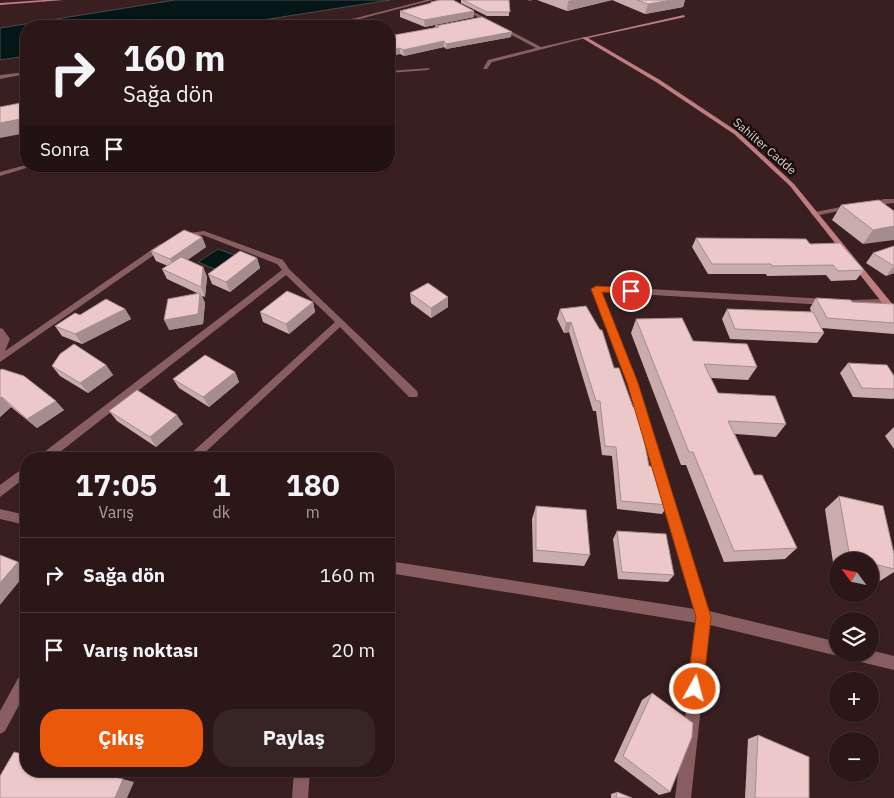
<!DOCTYPE html>
<html lang="tr">
<head>
<meta charset="utf-8">
<style>
  :root { --surface:#2b1718; --page:#372425; --text:#f1f3f6; --muted:#a69fa2; --line:#473637; --accent:#ea580c }
  body { margin:0; font-family:"IBM Plex Sans",sans-serif; background:var(--page); color:var(--text); height:100vh; display:flex; flex-direction:column; font-size:19px; white-space:nowrap }
  * { box-sizing:border-box; margin:0 }
  p { font-size:16px; color:var(--muted) }
  .icon { flex:none; width:28px; height:28px; fill:none; stroke:currentColor; stroke-width:2; stroke-linecap:round; stroke-linejoin:round }
  .map { position:relative; flex:1; overflow:hidden }
  .drawer { position:absolute; left:20px; top:452px; width:375px; height:325px; display:flex; flex-direction:column; background:var(--surface); border-radius:20px; box-shadow:0 1px 4px #0004,0 0 0 1px var(--line) }
  .drawer>* { flex:none }
  .guide { position:absolute; left:20px; top:20px; width:375px; height:152px; border-radius:20px; box-shadow:0 1px 4px #0004,0 0 0 1px var(--line); background:#2b1718; color:var(--text); overflow:hidden }
  .needle { width:32px; rotate:303deg }
  .controls { position:absolute; left:829px; top:552px; display:grid; gap:10px }
  .controls a { display:grid; place-items:center; width:50px; height:50px; border-radius:50%; background:var(--surface); box-shadow:0 1px 4px #0004,0 0 0 1px var(--line); font-size:25px }
  .pin { position:absolute; display:grid; place-items:center; width:42px; height:42px; color:#fff; margin:-21px; border:2px solid #fff; border-radius:50%; box-shadow:0 1px 5px #0007 }
  .me { position:absolute; width:55px; margin:-28px; rotate:7deg; stroke-linejoin:round; filter:drop-shadow(0 0 4px #0008) }
  .turn { display:flex; align-items:center; gap:18px; height:105px; padding:0 20px; font-size:22px }
  .turn .icon { width:65px; height:65px; stroke-width:2.5 }
  .turn b { display:block; font-size:35px; line-height:42px }
  .then { display:flex; align-items:center; height:48px; padding:0 20px; background:#0003; gap:10px; font-size:19px }
  .eta { display:flex; justify-content:space-evenly; align-items:center; height:85px; text-align:center }
  .eta b { font-size:30px; font-weight:700; line-height:35px }
  .cta { display:flex; gap:10px; margin-top:auto; padding:10px 20px }
  .cta a { flex:1; height:58px; border-radius:20px; background:var(--accent); color:#fff; font-size:20px; font-weight:700; line-height:58px; text-align:center }
  .cta a+a { background:var(--page); color:var(--text) }
  ul { padding:0; list-style:none }
  li { display:flex; align-items:center; gap:15px; height:75px; padding:0 20px; border-top:1px solid var(--line) }
  li div { flex:1 }
  li b { display:block; font-size:19px }
  li em { font-style:normal }
  .map>svg:first-child { display:block }
  .water { fill:#041615; stroke:#454d4c }
  .lines { fill:none; stroke-linecap:round; stroke-linejoin:round }
  .path { stroke:#7d6667; stroke-width:1; stroke-dasharray:0.5 2; stroke-linecap:butt }
  .street { fill:#895e60; fill-rule:evenodd }
  .secondary { fill:#c07d80; fill-rule:evenodd }
  .wall { fill:#cbacad }
  .shaded-wall { fill:#a58c8d }
  .building { fill:#ecc8c9; stroke:#a58c8d }
  .route { fill:#ea580c; stroke:#983908 }
  .labels { text-anchor:middle; dominant-baseline:central; stroke-width:5; stroke-linejoin:round; paint-order:stroke }
  .far-street-label { font-size:12px; fill:#decccc; stroke:#180d0d }
</style>
</head>
<body>
<div class="map">
<svg width="894" height="798" viewBox="0 0 894 798">
  <rect width="100%" height="100%" fill="#391f20"/>
  <g class="water">
    <polygon points="175,0 390,0 225,26 26,26 26,56 0,60 0,28"/>
    <polygon points="218,249 237,256 217,270 198,262"/>
  </g>
  <g class="lines">
    <g class="path">
      <polyline points="269,26 307,20"/>
      <polyline points="291,26 308,23"/>
    </g>
    <g class="street">
      <polygon points="426,0 433,0 356,20 322,26 314,26 356,18"/>
      <polygon points="446,0 451,0 541,47 584,37 586,38 492,62 487,69 483,69 488,60 536,48"/>
      <polygon points="527,0 532,0 530,1"/>
      <polygon points="430,68 428,70 389,73 389,71"/>
      <polygon points="26,72 26,74 0,79 0,75"/>
      <polygon points="26,165 33,166 0,176 0,172"/>
      <polygon points="884,199 894,199 894,203 868,206 865,204"/>
      <polygon points="851,205 853,206 853,208 815,216 811,214 815,212"/>
      <polygon points="204,231 283,260 289,269 417,391 418,394 417,397 409,397 340,327 198,459 185,459 335,322 286,275 51,459 38,459 39,456 282,270 277,264 203,235 182,238 178,236 182,234"/>
      <polygon points="160,244 163,244 167,246 0,362 0,328 3,329 10,339 5,351"/>
      <polygon points="596,286 827,299 831,302 827,305 601,292 638,383 709,611 838,642 838,654 843,654 838,656 710,625 691,798 675,798 697,623 389,573 389,561 695,609 628,383 592,289"/>
      <polygon points="885,299 889,302 888,304 851,306 847,303 851,300"/>
      <polygon points="26,466 26,477 0,497 0,485"/>
      <polygon points="0,509 26,515 26,525 0,519"/>
      <polygon points="870,650 894,656 894,670 857,661 852,659 850,654 870,654"/>
      <polygon points="26,671 26,692 5,731 0,734 0,711 21,673"/>
      <polygon points="294,771 310,771 308,798 292,798"/>
    </g>
    <g class="secondary">
      <polygon points="44,0 64,0 0,5 0,3"/>
      <polygon points="684,15 685,17 588,38 660,80 738,132 794,184 894,306 894,315 891,314 790,186 734,134 656,82 582,38"/>
    </g>
  </g>
  <g class="wall">
    <polygon points="461,0 509,0 509,16 487,16 461,3"/>
    <polygon points="537,0 612,0 567,11"/>
    <polygon points="612,0 685,0 683,7 645,14"/>
    <polygon points="431,3 474,11 474,17 425,27 400,17 400,11"/>
    <polygon points="435,26 511,37 446,49 444,47 404,56 400,54 389,56 389,36 435,28"/>
    <polygon points="841,205 894,211 863,244 832,220"/>
    <polygon points="202,237 206,247 187,260 203,267 207,277 205,297 202,296 205,303 203,324 169,330 197,293 167,279 162,269 168,266 156,261 151,251"/>
    <polygon points="696,238 810,244 864,270 856,280 831,281 826,275 767,276 766,274 708,274 692,247"/>
    <polygon points="894,246 894,273 886,276 866,263 873,253"/>
    <polygon points="257,258 260,268 230,292 212,284 208,274"/>
    <polygon points="410,293 448,307 431,318 411,303"/>
    <polygon points="816,298 852,302 894,304 894,334 822,328 824,333 817,343 730,339 722,319 727,309 811,312 810,308"/>
    <polygon points="313,302 315,312 289,334 263,322 260,312"/>
    <polygon points="125,309 131,319 82,344 62,336 55,326 80,315"/>
    <polygon points="560,309 614,368 649,466 668,505 662,514 617,509 612,456 602,455 596,411 593,411 569,332 564,333 557,319"/>
    <polygon points="636,319 693,341 757,367 748,380 711,378 718,393 786,424 776,437 735,434 754,475 797,548 785,559 724,562 686,465 681,465 631,333"/>
    <polygon points="848,363 894,376 894,398 893,399 853,397 840,373"/>
    <polygon points="106,365 113,375 88,393 60,376 52,366"/>
    <polygon points="0,370 64,410 37,428 11,407 0,417"/>
    <polygon points="235,372 239,382 209,407 179,388 173,379"/>
    <polygon points="109,411 183,424 156,447 117,421"/>
    <polygon points="894,427 894,449 885,436"/>
    <polygon points="839,496 894,554 894,572 880,581 870,578 870,561 838,561 838,570 834,569 825,509"/>
    <polygon points="536,506 590,555 584,566 533,562 532,519"/>
    <polygon points="617,531 674,575 668,582 618,579 613,539"/>
    <polygon points="652,693 670,792 659,795 614,761 642,700"/>
    <polygon points="758,735 809,798 745,798 748,739"/>
    <polygon points="617,792 632,798 611,798 611,794"/>
  </g>
  <g class="shaded-wall">
    <polygon points="572,0 612,0 567,11 568,1"/>
    <polygon points="672,0 685,0 683,7 645,14 648,4"/>
    <polygon points="474,11 474,17 425,27 424,20"/>
    <polygon points="512,32 511,37 446,49 446,44"/>
    <polygon points="444,41 444,47 404,56 403,50"/>
    <polygon points="400,48 400,54 389,56 389,51"/>
    <polygon points="26,118 26,133 0,138 0,123"/>
    <polygon points="894,226 894,240 863,244 873,230"/>
    <polygon points="202,237 206,247 175,269 170,259"/>
    <polygon points="257,258 260,268 230,292 226,282"/>
    <polygon points="894,266 894,273 886,276"/>
    <polygon points="203,267 207,277 205,297 201,287"/>
    <polygon points="200,293 205,303 203,324 169,330 164,320"/>
    <polygon points="448,297 448,307 431,318 431,308"/>
    <polygon points="313,302 315,312 289,334 286,324"/>
    <polygon points="125,309 131,319 82,344 75,334"/>
    <polygon points="571,322 569,332 564,333 566,323"/>
    <polygon points="106,365 113,375 88,393 80,383"/>
    <polygon points="235,372 239,382 209,407 203,397"/>
    <polygon points="2,397 11,407 0,417 0,398"/>
    <polygon points="56,401 64,410 37,428 27,419"/>
    <polygon points="177,415 183,424 156,447 150,437"/>
    <polygon points="18,562 26,568 26,573 0,605 0,583"/>
    <polygon points="123,779 134,782 127,798 115,798"/>
  </g>
  <g class="building">
    <polygon points="440,0 453,0 474,11 424,20 400,11 431,3 431,2"/>
    <polygon points="463,0 509,0 510,12 487,12"/>
    <polygon points="637,0 672,0 648,4"/>
    <polygon points="482,17 512,32 446,44 444,41 403,50 400,48 389,51 389,36 439,27 435,26"/>
    <polygon points="26,102 26,118 0,123 0,107"/>
    <polygon points="879,200 894,211 894,226 873,230 841,205"/>
    <polygon points="184,230 202,237 170,259 151,251"/>
    <polygon points="696,238 806,239 810,244 840,243 864,270 838,271 833,265 772,266 771,264 712,264"/>
    <polygon points="894,246 894,266 873,253"/>
    <polygon points="240,251 257,258 226,282 208,274"/>
    <polygon points="181,257 203,267 201,287 162,269"/>
    <polygon points="428,283 448,297 431,308 410,293"/>
    <polygon points="287,291 313,302 286,324 260,312"/>
    <polygon points="200,293 198,314 164,320 168,299"/>
    <polygon points="816,298 851,300 852,302 894,304 894,323 827,318"/>
    <polygon points="106,299 125,309 75,334 55,326 75,313 80,315"/>
    <polygon points="586,306 600,330 602,330 614,368 619,368 633,407 638,407 649,466 659,467 668,505 621,501 616,447 605,446 600,401 596,401 571,322 566,323 560,309"/>
    <polygon points="727,309 813,312 824,333 735,329"/>
    <polygon points="682,318 693,341 747,344 757,367 704,364 718,393 775,396 786,424 728,421 754,475 762,475 797,548 734,551 693,452 689,452 636,319"/>
    <polygon points="74,344 106,365 80,383 52,366 60,354"/>
    <polygon points="205,355 235,372 203,397 173,379"/>
    <polygon points="848,363 887,365 894,376 894,389 862,388"/>
    <polygon points="2,369 24,376 56,401 27,419 2,397 0,398 0,370"/>
    <polygon points="137,390 177,415 150,437 109,411"/>
    <polygon points="839,496 883,506 894,554 894,569 870,563 870,561 864,561 850,558"/>
    <polygon points="536,506 586,510 590,555 536,550"/>
    <polygon points="617,531 666,534 674,575 622,572"/>
    <polygon points="0,555 18,562 0,583"/>
    <polygon points="652,693 693,723 692,737 670,792 623,756"/>
    <polygon points="758,735 809,757 809,798 755,798"/>
    <polygon points="14,752 26,755 26,771 91,771 123,779 115,798 0,798 0,776"/>
    <polygon points="617,792 632,798 616,798"/>
  </g>
  <polygon class="route" points="596,286 631,288 636,291 631,294 602,292 638,383 711,617 703,689 701,695 695,697 689,695 687,689 696,617 627,383 591,289"/>
  <g class="labels">
    <g class="far-street-label">
      <text transform="translate(765 146) rotate(41)">Sahilter Cadde</text>
    </g>
  </g>
</svg>
<div class="controls">
<a><svg class="needle" viewBox="-14 -14 28 28"><path d="M0-13l5 13h-10z" fill="#e53935"/><path d="M0 13l5-13h-10z" fill="#a69fa2"/></svg></a>
<a><svg class="icon" aria-label="layers" viewBox="0 0 24 24"><path d="M12 4l9 5-9 5-9-5zM3 14l9 5 9-5"/></svg></a>
<a>+</a>
<a>−</a>
</div>
<div class="pin" style="left:631px;top:291px;background:#d93025"><svg class="icon" aria-label="arrive" viewBox="0 0 24 24"><path d="M6 21V4h12l-3 4 3 4H6"/></svg></div>
<svg class="me" style="left:695px;top:689px" viewBox="-20 -20 40 40"><circle r="17" fill="#ea580c" stroke="#fff" stroke-width="3"/><path d="M0-11L8 9 0 5-8 9z" fill="#fff"/></svg>
<div class="guide">
<div class="turn"><svg class="icon" aria-label="right" viewBox="0 0 24 24"><path d="M7 20v-9h11M14 6l5 5-5 5"/></svg><div><b>160 m</b>Sağa dön</div></div>
<div class="then">Sonra<svg class="icon" aria-label="arrive" viewBox="0 0 24 24"><path d="M6 21V4h12l-3 4 3 4H6"/></svg></div>
</div>
<section class="drawer">
<div class="eta">
<div><b>17:05</b><p>Varış</p></div>
<div><b>1</b><p>dk</p></div>
<div><b>180</b><p>m</p></div>
</div>
<ul>
<li><svg class="icon" aria-label="right" viewBox="0 0 24 24"><path d="M7 20v-9h11M14 6l5 5-5 5"/></svg><div><b>Sağa dön</b></div><em>160 m</em></li>
<li><svg class="icon" aria-label="arrive" viewBox="0 0 24 24"><path d="M6 21V4h12l-3 4 3 4H6"/></svg><div><b>Varış noktası</b></div><em>20 m</em></li>
</ul>
<div class="cta"><a>Çıkış</a><a>Paylaş</a></div>
</section>
</div>
</body>
</html>
